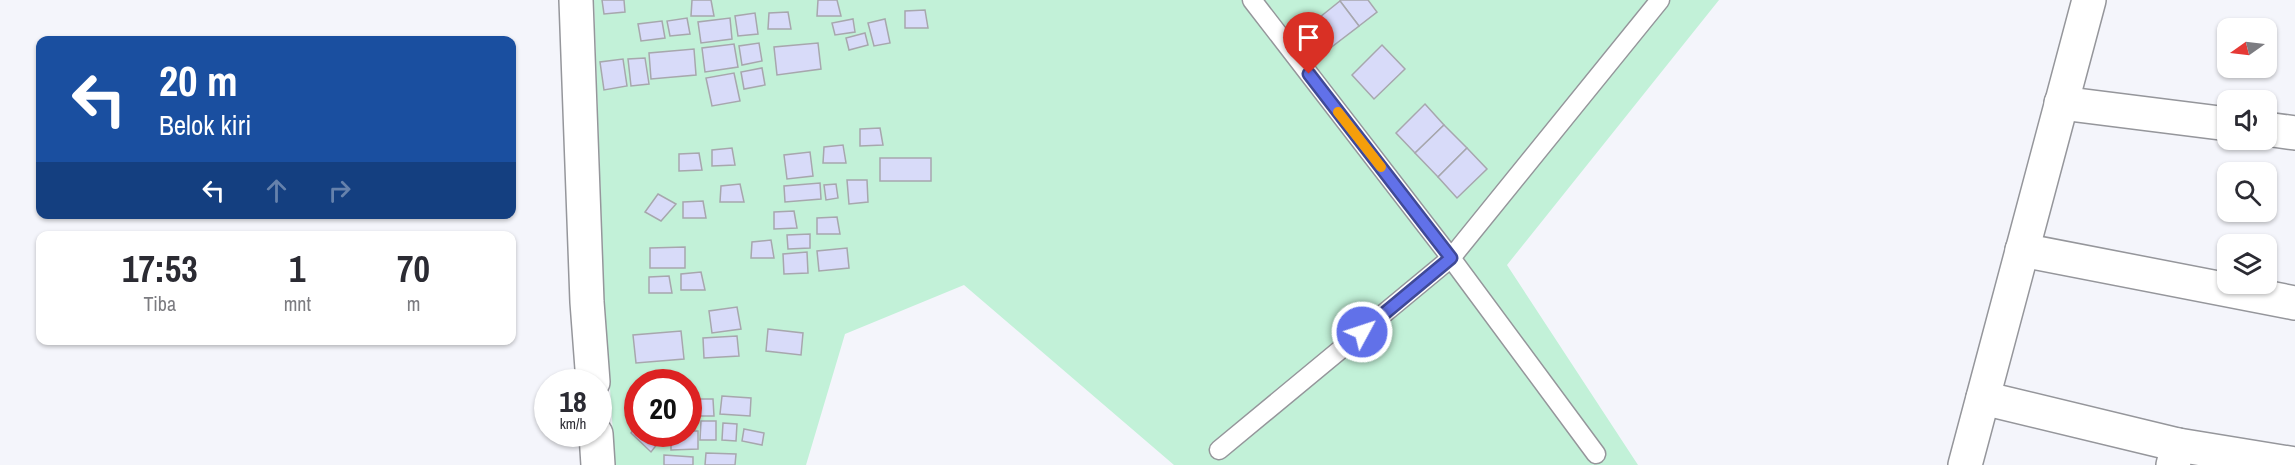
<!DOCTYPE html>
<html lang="id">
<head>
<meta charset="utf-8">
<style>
  :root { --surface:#fff; --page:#f7f7f7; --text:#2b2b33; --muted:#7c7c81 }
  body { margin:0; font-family:"Archivo Narrow",sans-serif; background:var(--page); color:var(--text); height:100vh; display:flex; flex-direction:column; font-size:22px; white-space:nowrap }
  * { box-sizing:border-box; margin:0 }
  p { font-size:20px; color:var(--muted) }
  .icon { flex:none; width:33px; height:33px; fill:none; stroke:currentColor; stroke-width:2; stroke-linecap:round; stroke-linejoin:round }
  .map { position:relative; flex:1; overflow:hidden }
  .sheet { position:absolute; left:36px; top:231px; width:480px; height:114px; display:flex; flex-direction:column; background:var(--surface); border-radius:12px; box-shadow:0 2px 4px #0004 }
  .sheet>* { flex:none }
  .hud { position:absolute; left:36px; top:36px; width:480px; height:183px; border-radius:12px; box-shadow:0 2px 4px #0004; background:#1a4fa0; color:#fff; overflow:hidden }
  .needle { width:39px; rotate:256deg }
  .tools { position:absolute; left:2217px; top:18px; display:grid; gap:12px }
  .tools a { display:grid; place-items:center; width:60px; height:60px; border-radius:12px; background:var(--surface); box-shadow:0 2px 4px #0004; font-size:30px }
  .speed { position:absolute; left:534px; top:369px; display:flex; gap:12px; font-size:30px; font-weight:700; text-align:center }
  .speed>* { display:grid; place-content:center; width:78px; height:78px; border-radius:50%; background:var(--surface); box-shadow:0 2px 4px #0004; line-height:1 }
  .speed small { font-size:15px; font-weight:400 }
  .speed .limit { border:9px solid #d22; background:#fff; color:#111 }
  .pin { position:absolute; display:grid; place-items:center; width:51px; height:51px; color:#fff; margin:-62px -26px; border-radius:50% 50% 50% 0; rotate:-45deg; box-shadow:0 0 6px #0007 }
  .pin .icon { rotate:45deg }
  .me { position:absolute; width:66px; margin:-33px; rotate:50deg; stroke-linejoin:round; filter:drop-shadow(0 0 4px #0008) }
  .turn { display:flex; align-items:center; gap:21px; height:126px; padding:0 24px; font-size:27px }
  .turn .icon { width:78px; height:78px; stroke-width:2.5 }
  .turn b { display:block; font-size:42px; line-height:51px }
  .lanes { display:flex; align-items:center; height:57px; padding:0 24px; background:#0003; justify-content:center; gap:30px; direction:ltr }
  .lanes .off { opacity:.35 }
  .eta { display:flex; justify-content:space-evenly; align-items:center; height:102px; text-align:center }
  .eta b { font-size:36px; font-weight:800; line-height:42px }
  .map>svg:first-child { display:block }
  .green { fill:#c2f1d8; fill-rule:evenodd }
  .building { fill:#d8dbf9; stroke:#a7a7ad; stroke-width:1.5 }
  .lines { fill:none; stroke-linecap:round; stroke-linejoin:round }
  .service-casing { stroke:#95969b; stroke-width:21 }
  .minor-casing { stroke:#95969b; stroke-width:36 }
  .service { stroke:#fff; stroke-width:18 }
  .minor { stroke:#fff; stroke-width:33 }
  .route-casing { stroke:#3f4997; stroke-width:15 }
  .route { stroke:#6171e9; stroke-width:10 }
  .slow { stroke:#f59e0b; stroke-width:10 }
</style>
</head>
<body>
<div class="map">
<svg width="2295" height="465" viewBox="0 0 2295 465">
  <rect width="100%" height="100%" fill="#f4f5fb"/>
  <path class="green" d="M594 0H1719L1507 265 1638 465H1174L964 285 845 334 806 465H615L604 295ZM638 382H688V434H638Z"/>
  <g class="building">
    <polygon points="602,0 624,0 625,12 604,14"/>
    <polygon points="692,0 711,0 714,16 691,16"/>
    <polygon points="818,0 837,0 841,16 817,16"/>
    <polygon points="1341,0 1368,0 1377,12 1359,26 1340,1"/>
    <polygon points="1340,1 1359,26 1329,49 1310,25"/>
    <polygon points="925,10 928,28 905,28 905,11"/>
    <polygon points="788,12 791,29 768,29 769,13"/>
    <polygon points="755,13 758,34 738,36 735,16"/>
    <polygon points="687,18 690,34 670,36 667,21"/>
    <polygon points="730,18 732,39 701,43 698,22"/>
    <polygon points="853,19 855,32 835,35 832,23"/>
    <polygon points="885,19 890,43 874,46 868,23"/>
    <polygon points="662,21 665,38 641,41 638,24"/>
    <polygon points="865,33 868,45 849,50 846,38"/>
    <polygon points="759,43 762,61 742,65 739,46"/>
    <polygon points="818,43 821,69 777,75 774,47"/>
    <polygon points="734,44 738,67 705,72 702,48"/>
    <polygon points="1382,45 1405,69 1374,99 1352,75"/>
    <polygon points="694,49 696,75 651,79 649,53"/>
    <polygon points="645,58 649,84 631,86 628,59"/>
    <polygon points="623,59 627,86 604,90 600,62"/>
    <polygon points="762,68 765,85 744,89 741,72"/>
    <polygon points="734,73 740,101 712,106 706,78"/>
    <polygon points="1425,104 1444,125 1415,153 1396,133"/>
    <polygon points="1444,125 1467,148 1438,177 1415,153"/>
    <polygon points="880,128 883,145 860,146 860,129"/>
    <polygon points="843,145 846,163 823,163 824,147"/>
    <polygon points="732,148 735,165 712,166 712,150"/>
    <polygon points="1467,148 1487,169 1457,198 1438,177"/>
    <polygon points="810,152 813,176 787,179 784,155"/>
    <polygon points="699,153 702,170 679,171 679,154"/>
    <rect x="880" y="158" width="51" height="23"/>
    <polygon points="847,180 867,180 868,202 849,204"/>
    <polygon points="820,183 821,199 785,202 784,186"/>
    <polygon points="740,184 744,202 720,202 721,186"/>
    <polygon points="836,184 838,198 826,200 824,185"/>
    <polygon points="658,194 676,204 661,221 645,212"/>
    <polygon points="703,201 706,218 683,218 683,202"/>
    <polygon points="794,211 797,228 774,229 774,212"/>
    <polygon points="837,217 840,234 817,234 817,218"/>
    <polygon points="810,234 810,248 788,249 787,235"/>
    <polygon points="771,240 774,258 751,258 752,242"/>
    <polygon points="685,247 685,268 650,268 650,248"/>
    <polygon points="847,248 849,268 819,271 817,251"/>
    <polygon points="807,252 808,273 784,274 783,254"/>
    <polygon points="701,272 705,290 681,290 681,274"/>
    <polygon points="669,276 672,293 649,293 649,277"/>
    <polygon points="737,307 741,329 712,333 709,311"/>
    <polygon points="768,329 803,333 801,355 766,351"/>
    <polygon points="681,331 684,359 636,363 633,335"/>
    <polygon points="737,336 739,356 704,358 703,338"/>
    <polygon points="722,396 751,398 750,416 720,414"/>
    <polygon points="694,399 713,399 714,416 694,416"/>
    <polygon points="701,421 716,421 716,440 700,440"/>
    <polygon points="723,423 737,424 736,441 722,440"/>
    <polygon points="638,424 638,434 665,434 651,452 631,433"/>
    <polygon points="744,429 764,433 762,445 742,441"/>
    <polygon points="688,431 698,431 698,449 671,450 671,434 688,434"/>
    <polygon points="706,453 736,454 735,465 705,465"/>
    <polygon points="664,455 693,457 693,465 664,465"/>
  </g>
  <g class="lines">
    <g class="service-casing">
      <g id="service">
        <polyline points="1252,0 1451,258 1596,454"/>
        <polyline points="1219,450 1451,258 1660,0"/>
      </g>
    </g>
    <g class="minor-casing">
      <g id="minor">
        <polyline points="576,0 587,302 593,382"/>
        <polyline points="2061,103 2228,124"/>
        <polyline points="2266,129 2295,133"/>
        <polyline points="2022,250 2295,303"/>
        <polyline points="1983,398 2178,445"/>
        <polyline points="596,434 598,465"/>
        <polyline points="1965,465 2089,0"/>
        <polyline points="2173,465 2178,445 2295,464"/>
      </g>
    </g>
    <use href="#service" class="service"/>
    <use href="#minor" class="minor"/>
  </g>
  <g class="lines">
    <g class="route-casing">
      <polyline id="route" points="1309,74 1451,258 1362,332"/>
    </g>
    <use href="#route" class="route"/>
    <polyline class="slow" points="1338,112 1381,167"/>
  </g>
</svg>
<div class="tools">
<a><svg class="needle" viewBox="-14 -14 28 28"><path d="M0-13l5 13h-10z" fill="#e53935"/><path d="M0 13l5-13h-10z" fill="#7c7c81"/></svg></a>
<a><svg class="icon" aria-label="sound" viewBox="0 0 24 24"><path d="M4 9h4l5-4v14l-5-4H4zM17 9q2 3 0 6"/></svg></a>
<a><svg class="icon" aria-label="search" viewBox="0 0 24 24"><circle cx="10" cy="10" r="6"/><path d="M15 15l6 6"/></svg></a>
<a><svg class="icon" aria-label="layers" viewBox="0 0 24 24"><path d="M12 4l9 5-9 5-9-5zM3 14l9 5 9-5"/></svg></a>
</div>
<div class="speed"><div>18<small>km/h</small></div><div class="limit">20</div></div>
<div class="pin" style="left:1309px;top:74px;background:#d93025"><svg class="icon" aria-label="arrive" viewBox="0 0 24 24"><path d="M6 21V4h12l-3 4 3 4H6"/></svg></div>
<svg class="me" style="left:1362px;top:332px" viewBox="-20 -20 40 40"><circle r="17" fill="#6171e9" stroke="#fff" stroke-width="3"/><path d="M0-11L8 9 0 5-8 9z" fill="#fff"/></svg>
<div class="hud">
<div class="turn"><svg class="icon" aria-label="left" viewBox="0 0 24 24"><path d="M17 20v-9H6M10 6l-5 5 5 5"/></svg><div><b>20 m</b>Belok kiri</div></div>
<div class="lanes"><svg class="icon" aria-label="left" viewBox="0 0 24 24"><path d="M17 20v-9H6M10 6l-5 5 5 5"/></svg><svg class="icon off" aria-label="ahead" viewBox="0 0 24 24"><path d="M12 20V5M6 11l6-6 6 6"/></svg><svg class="icon off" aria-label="right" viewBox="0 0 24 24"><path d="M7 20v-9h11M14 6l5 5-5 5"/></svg></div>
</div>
<section class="sheet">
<div class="eta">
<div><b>17:53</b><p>Tiba</p></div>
<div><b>1</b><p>mnt</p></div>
<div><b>70</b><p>m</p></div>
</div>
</section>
</div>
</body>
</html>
